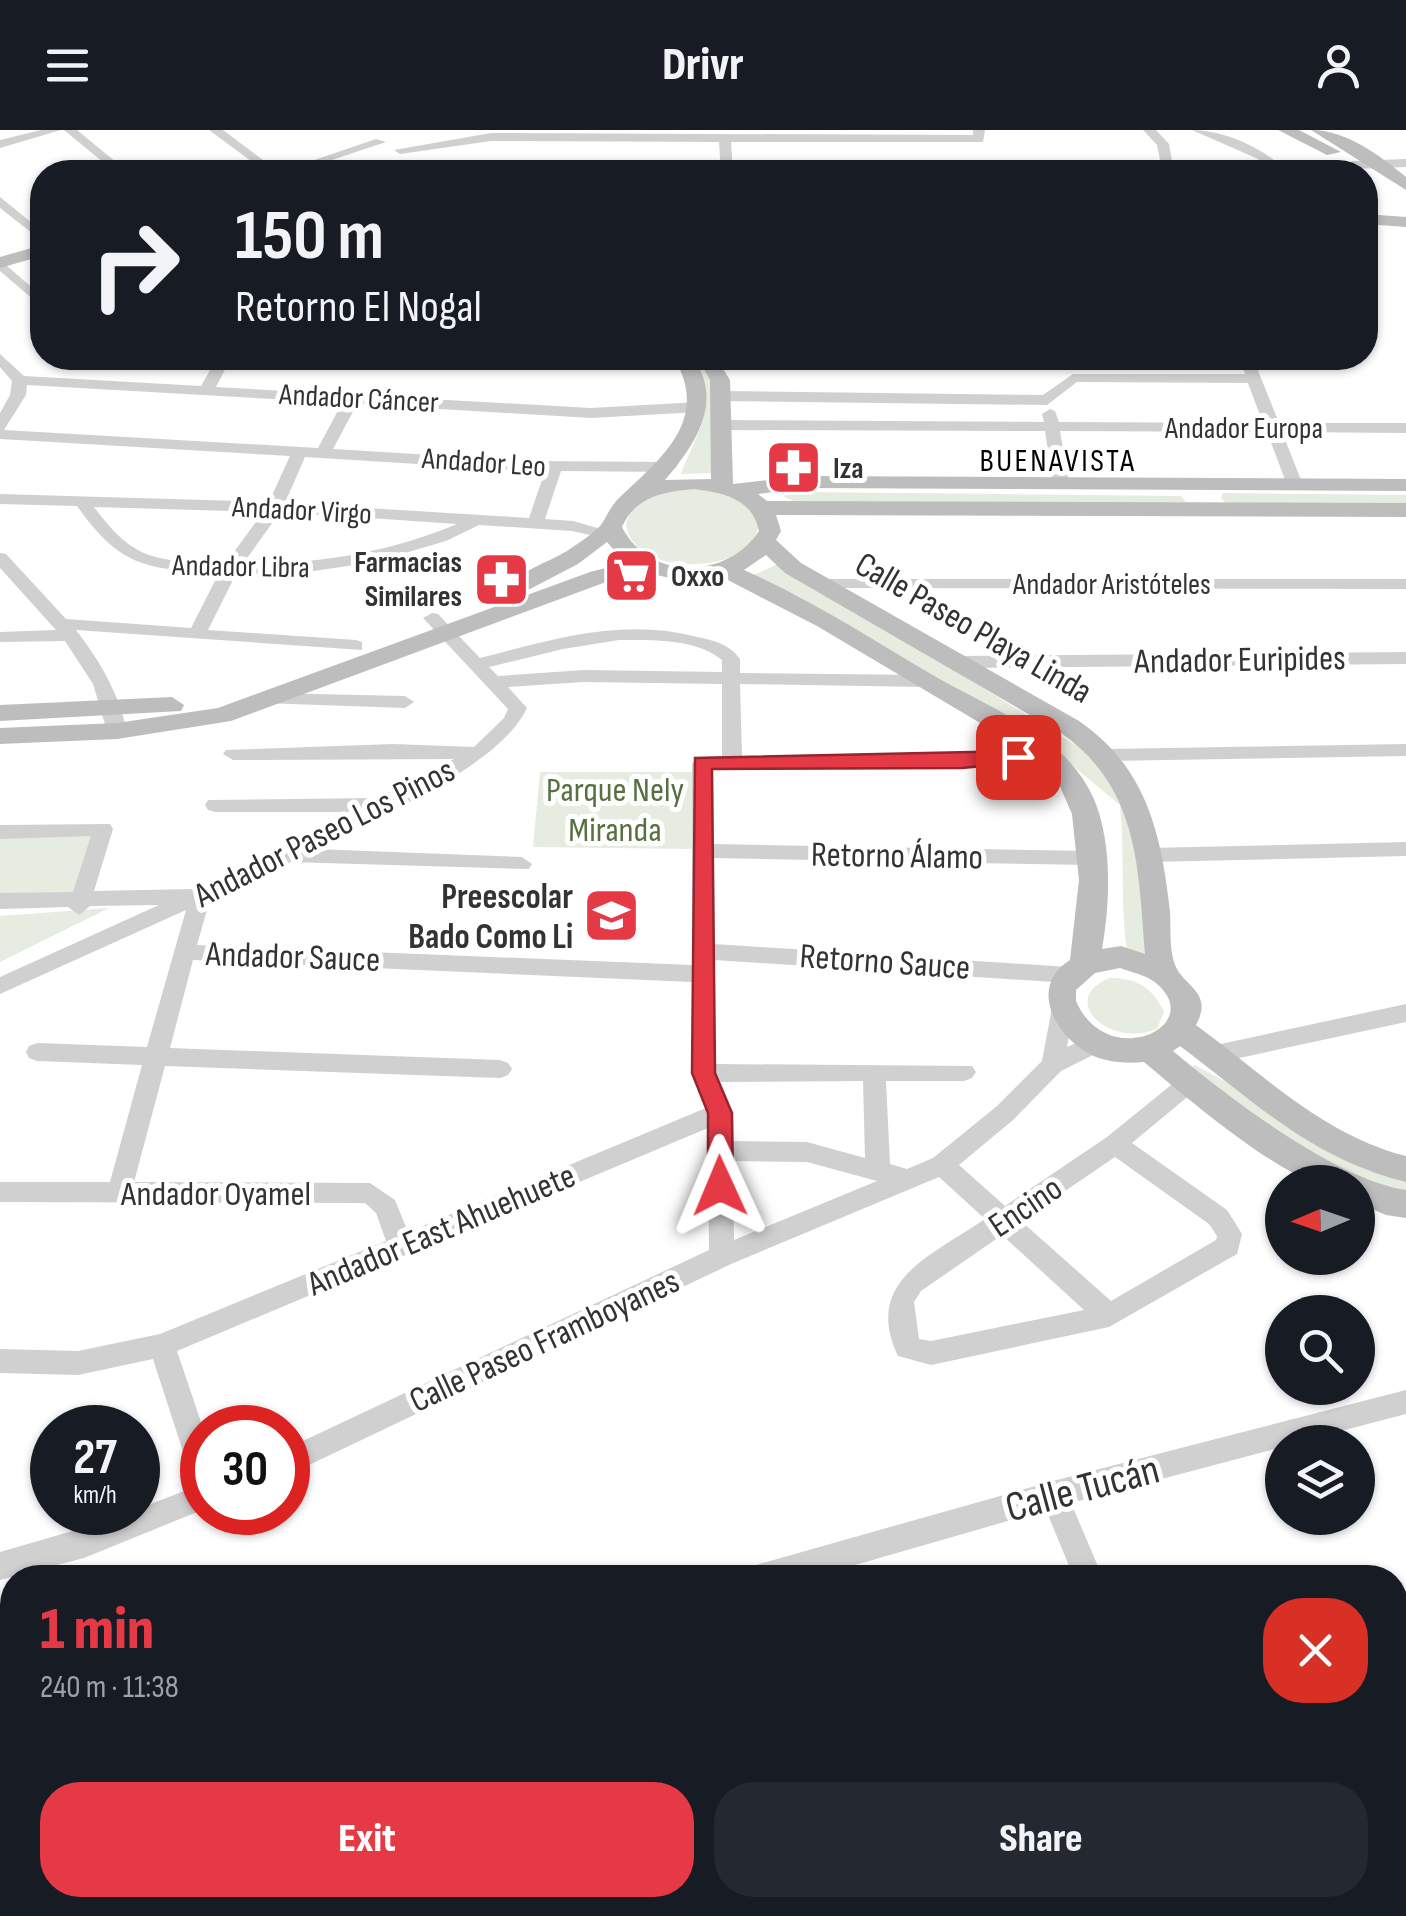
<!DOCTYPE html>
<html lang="en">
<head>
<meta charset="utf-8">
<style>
	body { margin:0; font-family:"Sofia Sans Condensed",sans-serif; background:#242831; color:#f1f3f6; height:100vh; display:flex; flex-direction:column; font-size:38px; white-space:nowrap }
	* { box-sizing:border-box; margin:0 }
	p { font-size:32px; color:#9ea1a6 }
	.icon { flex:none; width:55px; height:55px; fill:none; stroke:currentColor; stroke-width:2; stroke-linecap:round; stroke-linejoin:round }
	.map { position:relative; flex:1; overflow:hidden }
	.details { position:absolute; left:0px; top:1435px; width:1408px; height:352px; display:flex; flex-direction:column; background:#171b24; border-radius:40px 40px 0 0; box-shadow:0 2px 8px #0004 }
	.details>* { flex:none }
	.banner { position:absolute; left:30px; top:30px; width:1348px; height:210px; border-radius:40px; box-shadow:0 2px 8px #0004; background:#171b24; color:#f1f3f6; overflow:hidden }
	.needle { width:65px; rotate:268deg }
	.fabs { position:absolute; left:1265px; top:1035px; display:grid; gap:20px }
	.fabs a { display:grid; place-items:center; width:110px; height:110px; border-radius:50%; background:#171b24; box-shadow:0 2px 8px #0004; font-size:50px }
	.speed { position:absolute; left:30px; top:1275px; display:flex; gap:20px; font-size:50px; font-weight:700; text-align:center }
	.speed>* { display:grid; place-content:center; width:130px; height:130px; border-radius:50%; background:#171b24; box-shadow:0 2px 8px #0004; line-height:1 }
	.speed small { font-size:25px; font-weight:400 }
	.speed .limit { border:15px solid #d22; background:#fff; color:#111 }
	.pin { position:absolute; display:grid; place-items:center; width:85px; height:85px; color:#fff; margin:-42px; border-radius:20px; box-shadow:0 5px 15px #0006 }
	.me { position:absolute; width:110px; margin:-55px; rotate:359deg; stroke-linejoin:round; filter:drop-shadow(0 0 8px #0008) }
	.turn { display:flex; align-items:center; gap:35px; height:210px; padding:0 40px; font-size:45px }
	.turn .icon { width:130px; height:130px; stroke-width:2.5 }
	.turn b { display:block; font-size:70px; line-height:85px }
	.round { display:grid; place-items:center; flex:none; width:105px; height:105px; border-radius:40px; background:#242831 }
	.head { display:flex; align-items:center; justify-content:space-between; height:170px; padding:0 40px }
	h1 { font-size:60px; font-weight:800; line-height:75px; color:#e63946 }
	.action { display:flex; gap:20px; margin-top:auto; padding:20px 40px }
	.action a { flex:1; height:115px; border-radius:40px; background:#e63946; color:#fff; font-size:40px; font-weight:800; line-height:115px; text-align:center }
	.action a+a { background:#242831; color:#f1f3f6 }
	header { display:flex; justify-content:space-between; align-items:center; height:130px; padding:0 40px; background:#171b24; font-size:45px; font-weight:800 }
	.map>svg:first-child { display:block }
	.green { fill:#e6ecdf }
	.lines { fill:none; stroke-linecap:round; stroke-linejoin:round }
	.street { fill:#d0d0d0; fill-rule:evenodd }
	.secondary { fill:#bdbdbd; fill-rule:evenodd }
	.route { fill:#e63946; stroke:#96252e; stroke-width:2.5 }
	.labels { text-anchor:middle; stroke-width:10; stroke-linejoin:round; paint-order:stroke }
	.far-street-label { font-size:30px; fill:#333; stroke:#fff }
	.far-poi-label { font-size:30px; font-weight:bold; fill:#333; stroke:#fff; text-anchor:start }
	.far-neighbourhood-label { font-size:32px; letter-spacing:2.5px; fill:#000; stroke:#fff }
	.street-label { font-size:35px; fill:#333; stroke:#fff }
	.park-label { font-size:35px; fill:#56703f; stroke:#fff }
	.poi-label { font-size:35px; font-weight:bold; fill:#333; stroke:#fff; text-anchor:end }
	.near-street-label { font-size:42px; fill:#333; stroke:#fff }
</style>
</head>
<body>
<header><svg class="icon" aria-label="menu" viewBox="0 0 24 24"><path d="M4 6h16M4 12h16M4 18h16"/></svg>Drivr<svg class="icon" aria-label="person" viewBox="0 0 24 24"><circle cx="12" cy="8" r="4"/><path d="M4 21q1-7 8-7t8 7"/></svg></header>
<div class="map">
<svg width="1406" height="1786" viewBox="0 0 1406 1786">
	<rect width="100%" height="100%" fill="#fff"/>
	<!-- green -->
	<g class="green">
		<path d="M689 228H703L718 253 716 343 681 344C700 295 720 277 689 228Z"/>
		<path d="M701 358 741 370 759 393C755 447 630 449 626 393 637 362 673 360 701 358Z"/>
		<polygon points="804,362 1181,366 1186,372 797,373 783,366"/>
		<polygon points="1223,363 1406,365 1406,375 1228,375 1221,368"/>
		<path d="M780 433 1097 628 1123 661 1144 734 1152 830 1127 822C1120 774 1125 725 1120 675L1039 608 796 465 749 447Z"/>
		<polygon points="540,642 694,642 695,719 533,717"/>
		<polygon points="103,699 82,768 0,771 0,702"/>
		<polygon points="109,778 0,832 0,786"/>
		<path d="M1110 848C1137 848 1153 858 1164 882L1157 899C1106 919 1058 867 1110 848Z"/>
		<polygon points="1195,935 1254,967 1301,1006 1406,1049 1406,1069 1392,1069 1297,1022 1182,941"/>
	</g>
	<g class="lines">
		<!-- street -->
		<g class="street">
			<polygon points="41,0 61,0 0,18 0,10"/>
			<polygon points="64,0 77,0 128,42 115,42"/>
			<polygon points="209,0 223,0 279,42 376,9 386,12 296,42 266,42"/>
			<polygon points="973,0 985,0 983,12 731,12 733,42 721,42 719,12 491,11 400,24 394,20 491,3 973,5"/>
			<polygon points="1143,0 1156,0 1169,14 1174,42 754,41 760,37 1161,35 1157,15"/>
			<path d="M1192 0C1225 0 1265 19 1288 42H1275L1258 29Z"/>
			<polygon points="1406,29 1406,37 1352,39 1346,35 1352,31"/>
			<polygon points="708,32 712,33 712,39 431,42 437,38"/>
			<polygon points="0,67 42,101 42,111 0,78"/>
			<polygon points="0,130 42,166 42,177 0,141"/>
			<path d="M0 224 24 246 201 256 217 228H231L216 257 591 278 699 272 707 277 699 282 591 288 357 274 333 319 531 331 669 332 677 337 669 342 561 341 545 389 573 391 608 401V409L572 401 479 395 446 411 374 432 307 442 236 444 208 500 356 510 362 512V520L76 500C100 531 118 562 127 601L117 607 107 601 93 554 65 511 0 512V502L56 500 0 438V423L6 424 66 489 191 498 219 443C147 439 121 438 77 376L0 374V364L269 372 290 326 0 309V283L10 265 12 251 0 237ZM27 255 342 273 318 318 4 300 26 265ZM305 327 531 341H545L529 388 285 373ZM94 377 263 382 226 433C159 430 137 435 94 377ZM280 382 457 394C388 423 317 434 243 434Z"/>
			<polygon points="234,228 349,232 388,228 349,240 241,232"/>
			<polygon points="1239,228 1253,228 1279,293 1406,293 1406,303 1282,302 1303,355 1295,360 1287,355 1267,302 1060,301 1069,354 1061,359 1053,354 1045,301 722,300 714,295 722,290 1044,292 1042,284 1050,279 1055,281 1059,292 1263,293 1248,253 1077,252 1047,275 721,271 713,266 721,261 1043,265 1073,244 1245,244"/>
			<polygon points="819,449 1406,449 1406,459 813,458 810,454"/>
			<path d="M432 483 438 484 480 528C550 510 621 488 693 506 711 510 729 513 740 529V543L925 545 934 551 925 557 740 554 742 626 1054 620 1057 625 1047 631 962 637 712 639 713 714 1090 721 1100 728 1090 735 713 728 714 814 1069 837 1080 845 1069 853 714 830 715 934 972 936 976 942 972 948 964 951H886L890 1034 907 1039 933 1028 997 976 1042 931 1052 878 1055 872H1071L1074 878 1067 917 1097 904 1105 907 1108 913 1105 919 1061 941 1013 990 959 1035 1005 1076 1107 1007 1181 947H1197L1201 953 1197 959 1132 1013 1227 1080 1242 1104 1237 1124 1109 1197 931 1235 898 1226C862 1150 933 1125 985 1089L939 1047 731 1134 288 1345V1318L709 1120 708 998 177 1221 203 1298 202 1350 192 1346 188 1337 153 1229 78 1245 0 1243V1219L78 1221 160 1204 386 1111 376 1083 365 1073 0 1072V1052H110L142 935 37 931 29 928 26 922 29 916 37 913 147 917 186 780 0 864V847L159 775 90 776 79 785 68 777 0 779V763L73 762 91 706 0 709V695L110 694 113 699 94 761 194 759 353 682H215L208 680 205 675 208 670 378 668 454 629 233 630 223 624 226 620 393 614 474 617 504 588 508 579 423 488ZM619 510C652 510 695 508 722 530V542L584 540 498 546 489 537 563 519ZM584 552 722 554V626L702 627 692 633V835L197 815 210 769 290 732 529 739 532 734 522 727 315 719C374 688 500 637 527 578L508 557ZM193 830 692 852V943L706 978 408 1102 395 1070 370 1053 134 1052 165 936 500 948 508 945 512 939 508 933 500 930 170 918ZM863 951 865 1028 807 1012 732 1011V983L719 952ZM1115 1027 1209 1094 1217 1106 1216 1110 1111 1171 1021 1091ZM733 1031 807 1032 877 1051 734 1110ZM1002 1105 1084 1180 931 1211 919 1209 914 1172 921 1161Z"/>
			<polygon points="1406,522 1406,534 954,538 945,532 954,526"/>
			<polygon points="269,563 405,566 414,572 405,578 262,573 262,565"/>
			<polygon points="1406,614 1406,626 1106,631 1096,625 1106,619"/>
			<polygon points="1406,712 1406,726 1149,732 1139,725 1149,718"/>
			<polygon points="1406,874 1406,892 1216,933 1208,930 1205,924 1208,918 1216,915"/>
			<polygon points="1406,1260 1406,1284 1299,1312 1282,1312 1282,1317 1071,1373 1103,1448 1074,1448 1046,1380 810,1448 745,1448 749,1438 759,1434 1053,1351"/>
			<polygon points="202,1354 202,1380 84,1428 0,1450 0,1422 138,1382 138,1379"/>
			<polygon points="1406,1461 1406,1491 1395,1494 1395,1464"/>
			<polygon points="123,1775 155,1775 156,1786 122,1786"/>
			<polygon points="352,1775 417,1775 413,1786 347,1786"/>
			<polygon points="1214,1775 1246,1775 1251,1786 1217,1786"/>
		</g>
		<!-- secondary -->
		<g class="secondary">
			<polygon points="1278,0 1299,0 1341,22 1327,25"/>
			<path d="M1311 0C1346 0 1379 25 1406 47V60Z"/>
			<polygon points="1365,84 1406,87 1406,97 1365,94"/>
			<polygon points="42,115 42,126 0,138 0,127"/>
			<path d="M674 228H693C724 271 696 314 665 350L711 349 710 250 698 228H716L730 250 733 354 804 346 1406 349V361L804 358 758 364 767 371 1406 373V387L776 385 781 401 776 410 801 433 1079 591C1147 638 1161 703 1170 781 1171 797 1169 820 1175 835 1184 857 1214 862 1196 895 1263 944 1323 1005 1406 1026V1052C1311 1028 1256 973 1180 916L1173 921C1228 967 1336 1050 1406 1060V1088L1386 1085 1358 1073V1052C1345 1052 1331 1054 1318 1052 1278 1046 1177 960 1144 932 1124 934 1100 932 1083 920 1051 899 1031 854 1070 830L1079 750 1072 684 1058 652 1024 619 817 496 722 447 688 452 643 442 606 452 231 591 117 609 0 614V598L117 593 218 578 590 442 625 433 607 412 578 434 530 459 522 461 510 454C524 439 552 431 570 419 580 412 593 404 601 395 607 386 610 377 618 369 661 328 711 290 674 228ZM694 359C723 363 752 368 759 401 727 450 649 451 622 397 636 366 663 362 694 359ZM766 425 785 443 1061 603C1139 658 1138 737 1145 824L1121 816 1102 819C1110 773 1113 712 1093 667 1064 603 988 578 931 544 870 508 810 469 744 440ZM1120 838C1131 842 1146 845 1156 853 1208 896 1107 943 1076 871V860L1095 843Z"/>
			<polygon points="172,567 184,575 181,581 0,591 0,575"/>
			<polygon points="1406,1735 1406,1779 1395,1782 1380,1775 1395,1775 1395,1738"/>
			<polygon points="1288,1775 1365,1775 1360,1786 1283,1786"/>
		</g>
	</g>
	<!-- route -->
	<polygon class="route" points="1018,621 1028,627 1025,632 962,638 712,639 715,943 732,983 733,1056 729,1063 720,1066 712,1063 708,1056 708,983 692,943 695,628"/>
	<!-- icons -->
	<defs>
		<symbol id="pharmacy-square" viewBox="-11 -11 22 22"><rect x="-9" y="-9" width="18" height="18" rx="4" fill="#e63946" stroke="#fff"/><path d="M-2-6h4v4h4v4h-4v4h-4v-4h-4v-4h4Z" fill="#fff"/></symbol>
		<symbol id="supermarket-square" viewBox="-11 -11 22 22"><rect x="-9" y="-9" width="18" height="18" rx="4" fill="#e63946" stroke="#fff"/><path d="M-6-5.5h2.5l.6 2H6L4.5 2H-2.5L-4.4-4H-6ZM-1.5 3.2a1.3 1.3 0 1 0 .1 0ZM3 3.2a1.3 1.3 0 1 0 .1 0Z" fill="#fff"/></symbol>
		<symbol id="school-square" viewBox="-11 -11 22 22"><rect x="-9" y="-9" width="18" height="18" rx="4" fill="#e63946" stroke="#fff"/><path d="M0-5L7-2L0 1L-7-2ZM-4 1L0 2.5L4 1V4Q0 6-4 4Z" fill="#fff"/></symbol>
	</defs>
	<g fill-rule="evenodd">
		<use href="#pharmacy-square" x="762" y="306" width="63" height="63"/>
		<use href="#supermarket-square" x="600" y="414" width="63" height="63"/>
		<use href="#pharmacy-square" x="470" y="418" width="63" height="63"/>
		<use href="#school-square" x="580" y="754" width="63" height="63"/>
	</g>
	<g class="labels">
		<!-- far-street labels -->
		<g class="far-street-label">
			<text transform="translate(359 268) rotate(3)" y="10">Andador Cáncer</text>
			<text x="1244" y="308">Andador Europa</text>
			<text transform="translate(484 332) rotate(4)" y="10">Andador Leo</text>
			<text transform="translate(302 380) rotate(3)" y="10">Andador Virgo</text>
			<text transform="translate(241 436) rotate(1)" y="10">Andador Libra</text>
			<text x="1112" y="464">Andador Aristóteles</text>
		</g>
		<!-- far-poi labels -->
		<g class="far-poi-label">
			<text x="833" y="348">Iza</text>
			<text x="462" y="442" text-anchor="end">Farmacias<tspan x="462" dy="34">Similares</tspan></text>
			<text x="671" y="456">Oxxo</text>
		</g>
		<!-- far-neighbourhood labels -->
		<g class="far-neighbourhood-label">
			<text x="1058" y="341">BUENAVISTA</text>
		</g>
		<!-- street labels -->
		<g class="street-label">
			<text transform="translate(974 497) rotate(30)" y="12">Calle Paseo Playa Linda</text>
			<text transform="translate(1240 529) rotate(-1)" y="12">Andador Euripides</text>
			<text transform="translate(324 702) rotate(-27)" y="12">Andador Paseo Los Pinos</text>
			<text transform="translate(897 725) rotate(1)" y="12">Retorno Álamo</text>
			<text transform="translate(293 826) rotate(2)" y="12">Andador Sauce</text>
			<text transform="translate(885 831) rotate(4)" y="12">Retorno Sauce</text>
			<text x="216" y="1075">Andador Oyamel</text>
			<text transform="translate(1025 1076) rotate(-34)" y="12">Encino</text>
			<text transform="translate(441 1099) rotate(-23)" y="12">Andador East Ahuehuete</text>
			<text transform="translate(544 1210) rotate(-25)" y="12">Calle Paseo Framboyanes</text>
		</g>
		<!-- park labels -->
		<g class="park-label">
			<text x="615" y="671">Parque Nely<tspan x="615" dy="40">Miranda</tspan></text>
		</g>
		<!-- poi labels -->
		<g class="poi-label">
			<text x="573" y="778">Preescolar<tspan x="573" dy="40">Bado Como Li</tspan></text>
		</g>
		<!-- near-street labels -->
		<g class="near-street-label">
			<text transform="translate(1082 1357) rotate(-15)" y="15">Calle Tucán</text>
		</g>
	</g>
</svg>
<div class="fabs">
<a><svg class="needle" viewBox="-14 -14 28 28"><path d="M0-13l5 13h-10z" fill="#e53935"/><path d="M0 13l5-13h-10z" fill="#9ea1a6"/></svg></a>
<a><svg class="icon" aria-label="search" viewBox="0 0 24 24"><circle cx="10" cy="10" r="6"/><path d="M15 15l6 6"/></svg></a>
<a><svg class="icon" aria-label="layers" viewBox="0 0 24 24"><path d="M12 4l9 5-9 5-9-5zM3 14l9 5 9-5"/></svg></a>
</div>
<div class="speed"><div>27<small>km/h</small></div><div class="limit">30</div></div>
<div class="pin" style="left:1018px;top:627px;background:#d93025"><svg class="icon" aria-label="arrive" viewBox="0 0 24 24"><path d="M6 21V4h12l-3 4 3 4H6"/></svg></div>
<svg class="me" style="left:720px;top:1056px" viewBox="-20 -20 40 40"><path d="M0-17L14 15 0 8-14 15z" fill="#e63946" stroke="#fff" stroke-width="4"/></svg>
<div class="banner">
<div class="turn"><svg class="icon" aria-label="right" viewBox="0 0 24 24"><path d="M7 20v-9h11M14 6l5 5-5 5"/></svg><div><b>150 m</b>Retorno El Nogal</div></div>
</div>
<section class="details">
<div class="head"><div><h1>1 min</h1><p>240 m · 11:38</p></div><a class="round" style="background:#d93025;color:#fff"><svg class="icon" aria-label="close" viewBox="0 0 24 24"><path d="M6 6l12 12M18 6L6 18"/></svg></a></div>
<div class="action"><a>Exit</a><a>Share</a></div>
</section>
</div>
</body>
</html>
